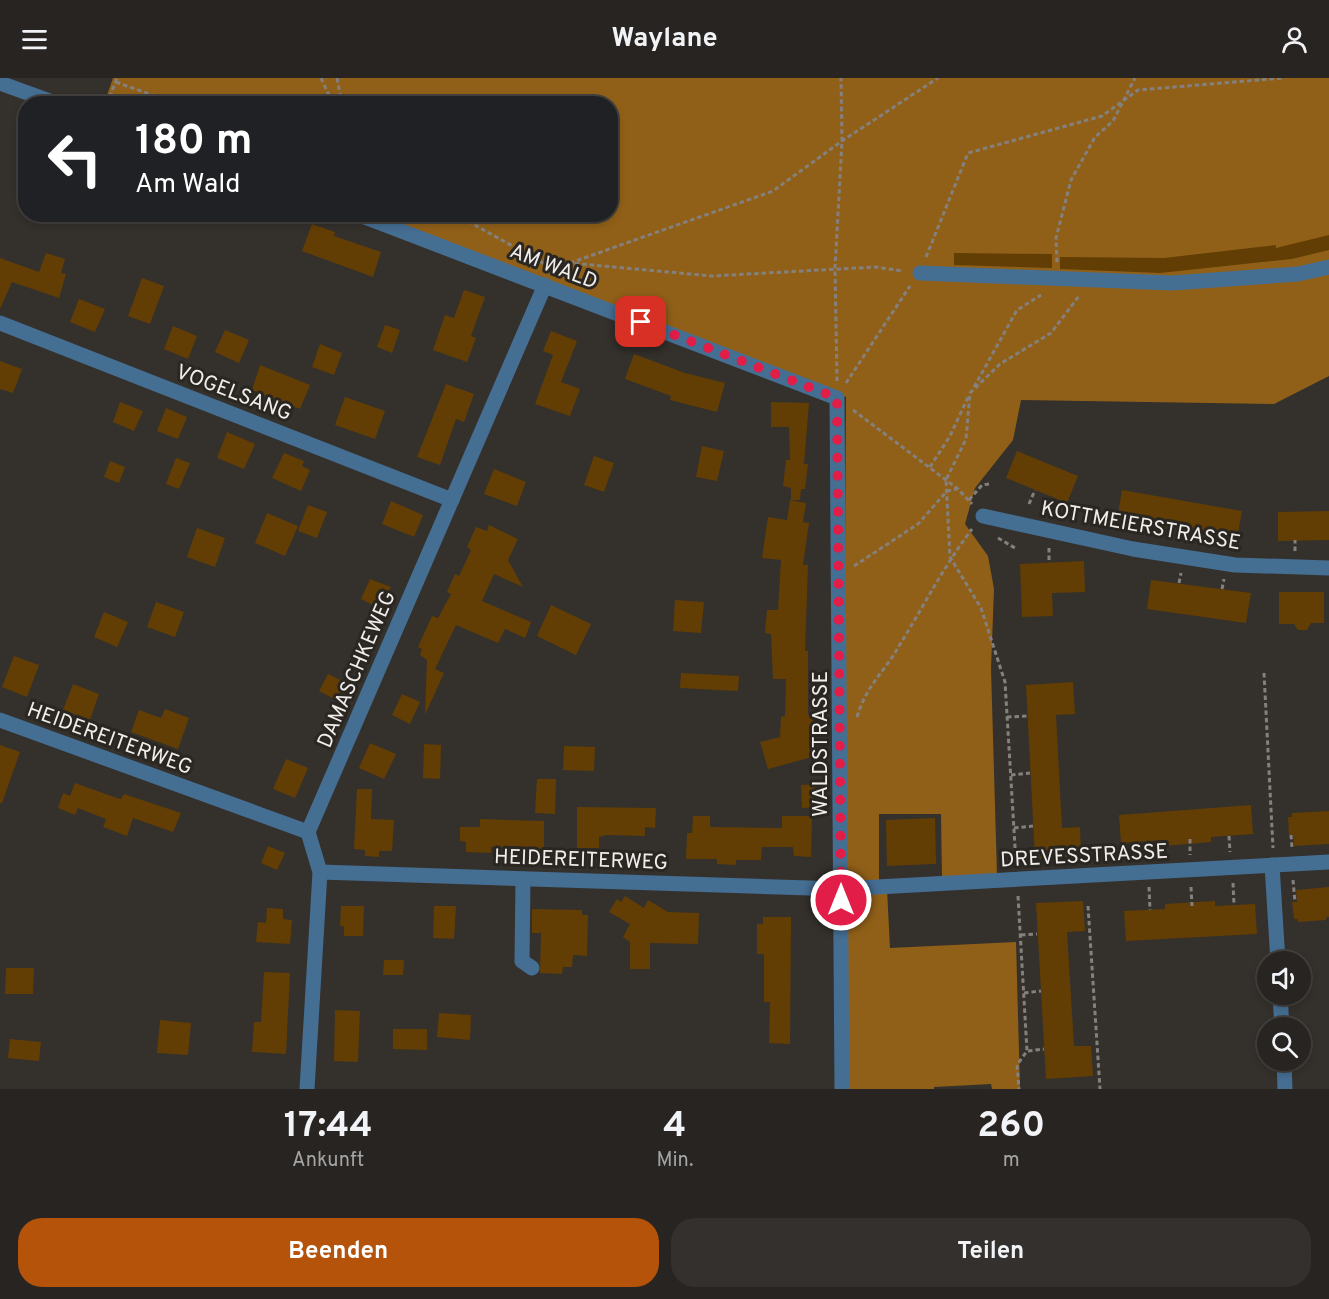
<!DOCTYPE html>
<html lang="de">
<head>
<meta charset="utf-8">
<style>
	body { margin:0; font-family:Overpass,sans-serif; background:#33302e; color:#f1f3f6; height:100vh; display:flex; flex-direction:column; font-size:22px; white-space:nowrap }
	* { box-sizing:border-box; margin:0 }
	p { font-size:20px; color:#a4a4a5 }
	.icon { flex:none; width:33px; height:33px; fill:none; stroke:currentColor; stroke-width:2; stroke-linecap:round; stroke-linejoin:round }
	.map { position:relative; height:1011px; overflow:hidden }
	.sheet { display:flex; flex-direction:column; background:#272421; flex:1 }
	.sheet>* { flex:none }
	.guide { position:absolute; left:18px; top:18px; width:600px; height:126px; border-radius:24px; box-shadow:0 3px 9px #0003,0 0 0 2px #43413f; background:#202124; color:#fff; overflow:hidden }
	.fabs { position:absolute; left:1257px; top:873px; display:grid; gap:12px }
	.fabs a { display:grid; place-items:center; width:54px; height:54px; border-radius:50%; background:#272421; box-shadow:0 3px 9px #0003,0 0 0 2px #43413f; font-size:30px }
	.pin { position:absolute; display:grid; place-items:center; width:51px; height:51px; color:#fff; margin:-26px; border-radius:12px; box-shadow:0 3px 9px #0006 }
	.me { position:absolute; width:66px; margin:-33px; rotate:0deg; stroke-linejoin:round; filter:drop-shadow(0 0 4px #0008) }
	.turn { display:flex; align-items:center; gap:21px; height:126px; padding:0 18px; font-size:27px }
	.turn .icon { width:78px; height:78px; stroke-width:2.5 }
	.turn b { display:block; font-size:42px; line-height:51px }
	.eta { display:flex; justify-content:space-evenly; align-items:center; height:102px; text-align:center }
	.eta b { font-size:36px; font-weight:700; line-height:42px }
	.cta { display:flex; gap:12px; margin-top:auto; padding:12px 18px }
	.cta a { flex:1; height:69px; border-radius:24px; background:#b45309; color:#fff; font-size:24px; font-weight:700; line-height:69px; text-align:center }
	.cta a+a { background:#33302e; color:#f1f3f6 }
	header { display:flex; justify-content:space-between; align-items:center; height:78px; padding:0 18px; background:#272421; font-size:27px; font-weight:700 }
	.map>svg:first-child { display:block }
	.forest { fill:#916018 }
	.building { fill:#623e04 }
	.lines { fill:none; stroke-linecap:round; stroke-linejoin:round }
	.path { stroke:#84807d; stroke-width:3; stroke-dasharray:4.5 3; stroke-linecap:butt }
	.minor { stroke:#456e93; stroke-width:15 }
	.route { stroke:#e11d48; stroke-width:10; stroke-dasharray:0 18 }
	.labels { text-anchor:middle; stroke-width:6; stroke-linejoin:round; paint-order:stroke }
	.street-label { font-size:21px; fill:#f0edeb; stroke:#2a2622 }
</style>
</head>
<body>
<header><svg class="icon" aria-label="menu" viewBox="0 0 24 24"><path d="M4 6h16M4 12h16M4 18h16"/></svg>Waylane<svg class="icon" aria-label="person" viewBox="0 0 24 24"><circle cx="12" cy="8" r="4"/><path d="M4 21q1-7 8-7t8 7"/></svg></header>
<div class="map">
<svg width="1329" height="1011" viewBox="0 0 1329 1011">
	<rect width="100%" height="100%" fill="#34302c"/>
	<!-- forest -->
	<g class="forest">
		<polygon points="113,0 1329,0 1329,298 1274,326 1021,322 1013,362 975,410 965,446 988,478 994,511 991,591 997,797 942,801 941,736 879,736 879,804 843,807 846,319 367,137 610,136 610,26 104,26"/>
		<polygon points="887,811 890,870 1016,864 1020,1011 992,1011 991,1006 934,1009 934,1011 846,1011 842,814"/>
	</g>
	<!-- building -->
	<g class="building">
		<polygon points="312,146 335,154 334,158 381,174 373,199 302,173"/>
		<polygon points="1329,157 1329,172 1292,181 1160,195 1060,191 1060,179 1164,180 1276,167 1276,170"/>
		<polygon points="46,175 65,181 61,195 66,196 59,220 12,204 0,231 0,180 39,194"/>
		<polygon points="954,175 1052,176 1052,190 954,187"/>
		<polygon points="142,200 164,208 150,246 128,238"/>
		<polygon points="464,212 485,219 471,258 476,260 467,284 433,272 445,237 454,240"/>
		<polygon points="79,221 105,231 95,254 70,244"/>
		<polygon points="385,247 400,252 392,275 377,269"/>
		<polygon points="173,248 197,258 188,281 164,271"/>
		<polygon points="225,252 249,262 239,285 215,274"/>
		<polygon points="551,253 577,263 561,304 580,311 570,338 535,326 553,277 543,273"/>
		<polygon points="320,266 342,275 334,297 312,289"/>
		<polygon points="634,276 685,295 725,305 717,334 670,322 671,318 625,301"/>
		<polygon points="0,283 22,291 13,315 0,311"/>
		<polygon points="260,287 310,307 300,331 252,312"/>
		<polygon points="446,306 474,316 464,344 456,341 440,387 417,379"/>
		<polygon points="345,319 385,333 375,361 335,347"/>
		<polygon points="120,324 143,333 134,353 113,344"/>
		<polygon points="771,324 809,325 804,386 808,386 805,411 801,411 800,422 791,422 791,410 783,408 786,382 790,382 789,349 771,349"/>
		<polygon points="166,330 187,339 178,361 157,353"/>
		<polygon points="227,354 255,366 244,391 217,380"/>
		<polygon points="702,368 724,373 717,403 696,399"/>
		<polygon points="1017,373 1078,398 1067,425 1006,400"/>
		<polygon points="284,375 304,383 302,388 310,392 301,413 272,400"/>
		<polygon points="594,378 614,385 604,414 584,407"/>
		<polygon points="176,380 190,385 179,411 166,406"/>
		<polygon points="110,383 125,389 119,405 104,399"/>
		<polygon points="494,391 526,404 517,428 484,416"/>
		<polygon points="1122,412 1242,433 1237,461 1117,441"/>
		<polygon points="790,422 806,425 803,444 809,445 803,487 808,487 805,573 808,573 808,637 813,637 812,679 768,691 760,664 780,659 781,639 785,638 786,601 773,601 771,556 765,555 767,532 778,532 781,482 762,480 768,439 787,442"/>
		<polygon points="391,423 423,437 414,459 382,446"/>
		<polygon points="308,427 327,434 317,460 298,453"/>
		<polygon points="1329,433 1329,462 1278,463 1278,434"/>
		<polygon points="267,435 298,448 285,478 255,465"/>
		<polygon points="489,447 518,461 508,482 523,509 494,496 482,523 531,544 525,560 505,551 498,565 456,547 435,591 444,595 425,637 427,582 420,577 422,571 418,569 432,538 438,540 451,516 447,514 455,496 459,498 471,472 467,469 476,449 487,453"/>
		<polygon points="197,450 225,460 215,489 187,479"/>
		<polygon points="1084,483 1085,514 1052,515 1053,538 1022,539 1020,486"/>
		<polygon points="370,501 391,509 381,531 361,521"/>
		<polygon points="1151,502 1251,515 1246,545 1147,531"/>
		<polygon points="1279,514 1324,514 1324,545 1311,545 1307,552 1298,552 1294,546 1279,546"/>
		<polygon points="675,522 704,524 701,555 673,553"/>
		<polygon points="156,524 184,534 175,559 147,549"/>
		<polygon points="551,527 591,546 576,577 537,558"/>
		<polygon points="104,534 128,544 117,569 94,559"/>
		<polygon points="14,578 39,587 27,619 2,609"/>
		<polygon points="681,595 739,598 738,613 680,610"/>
		<polygon points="328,596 349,606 340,624 319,613"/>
		<polygon points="1073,604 1075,636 1056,637 1062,750 1080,749 1081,778 1035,780 1026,607"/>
		<polygon points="73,606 99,616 90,642 63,632"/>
		<polygon points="402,616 420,624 410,646 392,637"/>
		<polygon points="165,631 189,640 178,671 131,654 139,632 161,640"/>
		<polygon points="370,665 396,676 384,701 359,690"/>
		<polygon points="424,666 441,667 440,701 423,700"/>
		<polygon points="0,667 20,674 2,725 0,725"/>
		<polygon points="564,668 595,669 594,693 563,692"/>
		<polygon points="286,681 308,690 295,720 273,711"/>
		<polygon points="537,701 556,701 555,736 535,735"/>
		<polygon points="75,705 114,719 121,721 124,716 181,735 173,754 133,740 127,758 103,749 106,741 78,730 75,737 58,730 63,715 70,718"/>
		<polygon points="819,706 820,729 802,730 801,707"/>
		<polygon points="357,711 372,711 371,741 394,742 392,773 379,773 379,779 365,778 365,772 354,771"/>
		<polygon points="1251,727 1253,756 1211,759 1211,764 1163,768 1163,762 1121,765 1119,737"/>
		<polygon points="577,729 656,730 655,750 645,749 645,758 606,757 599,759 599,770 577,770"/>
		<polygon points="1329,733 1329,766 1294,768 1293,757 1289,757 1288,739 1292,739 1292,735"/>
		<polygon points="693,738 710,738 710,749 782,750 782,738 812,738 811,779 794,778 793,769 762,769 761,782 736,782 736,787 717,786 717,781 686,781 687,755 692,755"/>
		<polygon points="935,740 936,786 887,788 886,742"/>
		<polygon points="480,741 544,743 544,771 491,769 491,775 466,774 466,764 460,763 460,749 480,749"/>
		<polygon points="268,768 285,775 277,792 261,785"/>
		<polygon points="1329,809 1329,839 1326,839 1326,842 1298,844 1298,841 1294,841 1292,824 1297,824 1296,812"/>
		<polygon points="625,818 644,830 648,822 668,834 699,835 698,866 650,865 650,891 630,891 630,864 623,859 630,846 609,834 617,821 621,824"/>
		<polygon points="1083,823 1085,853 1067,854 1074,968 1091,968 1093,998 1046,1001 1036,825"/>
		<polygon points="1215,823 1215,828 1255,826 1257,856 1126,863 1124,833 1165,831 1165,826"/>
		<polygon points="341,828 364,828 363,858 344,858 344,848 340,848"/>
		<polygon points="434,828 456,828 454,861 433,860"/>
		<polygon points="267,830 283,831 283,841 292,842 290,866 256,864 258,844 266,845"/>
		<polygon points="532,831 582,832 582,837 588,837 587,878 573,877 572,889 563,889 562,896 540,895 541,855 532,855"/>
		<polygon points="763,839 791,839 790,966 769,965 770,924 764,924 764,876 757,876 757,846 763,846"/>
		<polygon points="384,882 404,882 403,897 383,897"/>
		<polygon points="6,890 34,890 33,916 5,916"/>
		<polygon points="264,894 290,895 286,976 252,974 254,944 261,944"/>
		<polygon points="335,932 360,933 358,984 334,983"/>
		<polygon points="439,935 471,937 470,962 437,959"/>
		<polygon points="160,942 191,945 188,977 157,975"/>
		<polygon points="393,951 427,951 427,972 393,971"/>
		<polygon points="10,961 41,964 39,983 8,980"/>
	</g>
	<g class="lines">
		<!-- path -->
		<g class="path">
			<polyline points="321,0 333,26"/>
			<polyline points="337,0 342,26"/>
			<polyline points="116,4 177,26"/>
			<polyline points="107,26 117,0"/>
			<polyline points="455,136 552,190"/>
			<polyline points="926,179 968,75 1102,38 1138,12 1283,0"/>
			<polyline points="1057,184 1056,160 1071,102 1095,59 1113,43 1135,0"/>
			<polyline points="570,185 773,113 842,63 938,0"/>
			<polyline points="553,190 570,185 712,198 875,189 903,193"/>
			<polyline points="837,303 835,190 842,63 841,0"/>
			<polyline points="846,305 910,208"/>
			<polyline points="974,309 1017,232 1041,217"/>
			<polyline points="853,332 958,411 972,426"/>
			<polyline points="930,389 950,358 969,317"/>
			<polyline points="969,422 982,407 989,406"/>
			<polyline points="1029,426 1035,412"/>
			<polyline points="1153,457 1155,447"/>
			<polyline points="998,460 1015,470"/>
			<polyline points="1201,466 1203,456"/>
			<polyline points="1049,470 1049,485"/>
			<polyline points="1295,473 1295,462"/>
			<polyline points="854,488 918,446 947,413 957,411"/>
			<polyline points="1179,505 1181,495"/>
			<polyline points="1222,511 1224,501"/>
			<polyline points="1264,595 1273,770"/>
			<path d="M857 639C867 606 883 596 899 568 923 529 944 488 972 451"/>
			<polyline points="1007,639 1028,638"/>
			<polyline points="1011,697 1030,695"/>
			<polyline points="1014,750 1033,748"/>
			<polyline points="1291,757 1292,770"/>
			<polyline points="1229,758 1230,774"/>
			<polyline points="1190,761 1190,777"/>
			<polyline points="1147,763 1148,779"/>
			<polyline points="1016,785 1005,604 981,530 950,479 946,402 966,361 970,315 1000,286 1051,255 1079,218"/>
			<polyline points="1293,802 1295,824"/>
			<polyline points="1233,805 1234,827"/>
			<polyline points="1149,809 1150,832"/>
			<polyline points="1191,809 1192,828"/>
			<polyline points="1018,818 1027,973 1017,987 1019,1011"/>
			<polyline points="1088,828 1100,1011"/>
			<polyline points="1021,857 1037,856"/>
			<polyline points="1024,915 1041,913"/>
			<polyline points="1028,973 1044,971"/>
		</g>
		<!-- minor -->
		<g class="minor">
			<polyline points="0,5 58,26"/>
			<polyline points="357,136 837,320 842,1011"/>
			<polyline points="920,195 1172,205 1298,196 1329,189"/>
			<polyline points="0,245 452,422"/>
			<polyline points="983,438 1133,471 1235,487 1329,490"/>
			<polyline points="0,642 308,754"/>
			<polyline points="1272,787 1278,884"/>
			<polyline points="320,794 841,811 1329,784"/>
			<polyline points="523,801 522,883 532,890"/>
			<polyline points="1280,916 1282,950"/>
			<polyline points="1284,982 1285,1011"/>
			<polyline points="307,1011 320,794 308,754 545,207"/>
		</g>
	</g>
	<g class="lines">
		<!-- route -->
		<polyline class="route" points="641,244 837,320 841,822"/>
	</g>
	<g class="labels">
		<!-- street labels -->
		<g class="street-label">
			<text transform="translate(554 188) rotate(21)" y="7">AM WALD</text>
			<text transform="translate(234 314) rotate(21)" y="7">VOGELSANG</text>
			<text transform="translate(1141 447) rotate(10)" y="7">KOTTMEIERSTRASSE</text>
			<text transform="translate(356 591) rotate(-67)" y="7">DAMASCHKEWEG</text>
			<text transform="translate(110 660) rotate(20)" y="7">HEIDEREITERWEG</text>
			<text transform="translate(820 666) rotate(-90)" y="7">WALDSTRASSE</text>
			<text transform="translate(1084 777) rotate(-3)" y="7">DREVESSTRASSE</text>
			<text transform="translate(581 781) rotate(2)" y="7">HEIDEREITERWEG</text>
		</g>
	</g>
</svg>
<div class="fabs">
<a><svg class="icon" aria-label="sound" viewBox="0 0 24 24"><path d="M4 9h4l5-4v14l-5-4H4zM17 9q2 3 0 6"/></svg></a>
<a><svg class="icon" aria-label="search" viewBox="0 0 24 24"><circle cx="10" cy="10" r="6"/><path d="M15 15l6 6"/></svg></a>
</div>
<div class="pin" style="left:641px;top:244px;background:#d93025"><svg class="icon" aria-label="arrive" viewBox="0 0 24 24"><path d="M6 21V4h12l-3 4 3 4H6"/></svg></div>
<svg class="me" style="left:841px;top:822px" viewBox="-20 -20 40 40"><circle r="17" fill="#e11d48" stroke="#fff" stroke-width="3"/><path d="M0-11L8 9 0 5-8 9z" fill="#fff"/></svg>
<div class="guide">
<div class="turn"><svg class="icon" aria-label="left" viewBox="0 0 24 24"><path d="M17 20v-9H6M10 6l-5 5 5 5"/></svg><div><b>180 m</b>Am Wald</div></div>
</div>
</div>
<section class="sheet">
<div class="eta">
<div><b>17:44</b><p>Ankunft</p></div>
<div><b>4</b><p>Min.</p></div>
<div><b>260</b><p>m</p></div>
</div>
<div class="cta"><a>Beenden</a><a>Teilen</a></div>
</section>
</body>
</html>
